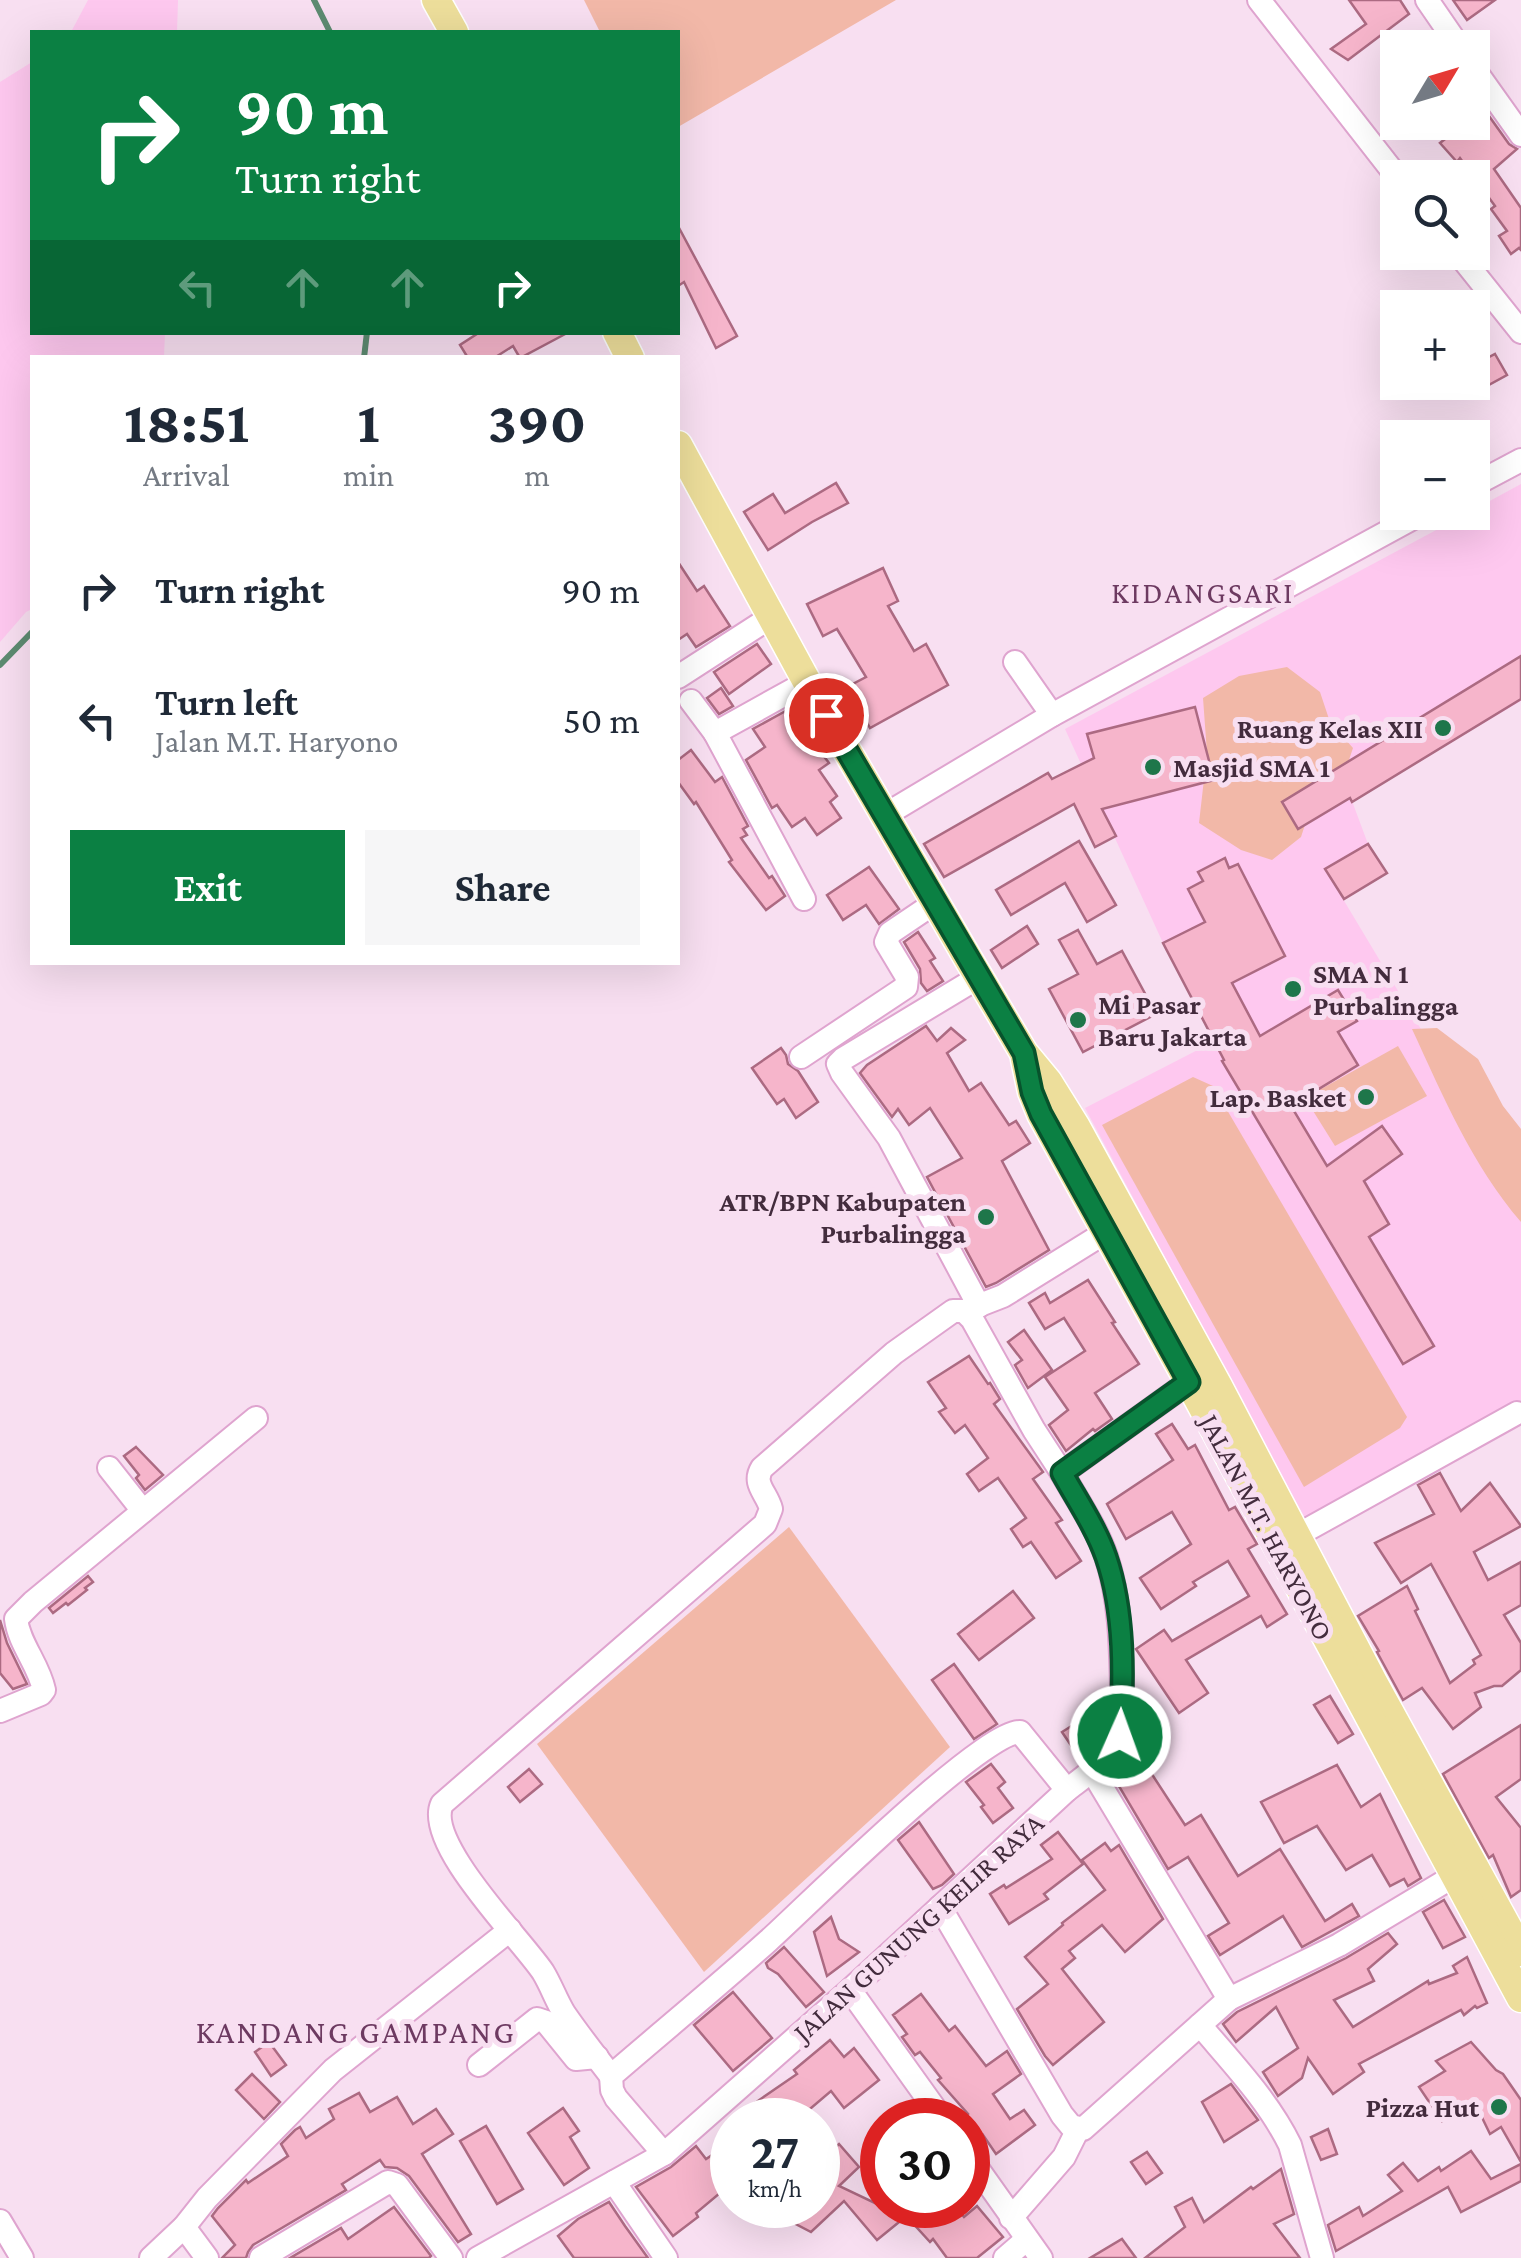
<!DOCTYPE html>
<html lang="en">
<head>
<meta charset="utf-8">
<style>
	body { margin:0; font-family:"Crimson Pro",serif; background:#f6f6f7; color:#1f2937; height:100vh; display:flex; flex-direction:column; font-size:38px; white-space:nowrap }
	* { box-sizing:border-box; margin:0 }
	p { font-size:32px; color:#747a83 }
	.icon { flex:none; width:55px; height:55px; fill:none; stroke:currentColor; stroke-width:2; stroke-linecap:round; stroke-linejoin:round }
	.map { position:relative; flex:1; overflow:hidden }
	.drawer { position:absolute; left:30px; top:355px; width:650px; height:610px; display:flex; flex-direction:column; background:#fff; border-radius:0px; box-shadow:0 10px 40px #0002 }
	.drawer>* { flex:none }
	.hud { position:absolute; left:30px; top:30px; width:650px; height:305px; border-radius:0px; box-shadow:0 10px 40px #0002; background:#0b8043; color:#fff; overflow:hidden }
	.needle { width:65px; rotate:52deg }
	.controls { position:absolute; left:1380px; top:30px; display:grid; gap:20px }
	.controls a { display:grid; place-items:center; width:110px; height:110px; border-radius:0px; background:#fff; box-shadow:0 10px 40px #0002; font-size:50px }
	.speed { position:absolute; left:710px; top:2098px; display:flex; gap:20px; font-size:50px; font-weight:700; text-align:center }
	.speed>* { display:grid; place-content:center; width:130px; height:130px; border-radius:50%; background:#fff; box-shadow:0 10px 40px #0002; line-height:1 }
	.speed small { font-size:25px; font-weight:400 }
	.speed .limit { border:15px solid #d22; background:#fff; color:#111 }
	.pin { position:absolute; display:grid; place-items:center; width:85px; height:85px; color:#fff; margin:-42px; border:5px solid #fff; border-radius:50%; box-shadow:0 2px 10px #0007 }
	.me { position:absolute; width:110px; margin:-55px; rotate:2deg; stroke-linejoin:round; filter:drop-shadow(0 0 8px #0008) }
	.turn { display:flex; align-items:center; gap:35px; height:210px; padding:0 40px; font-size:45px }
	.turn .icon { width:130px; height:130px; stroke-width:2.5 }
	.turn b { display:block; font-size:70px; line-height:85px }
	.lanes { display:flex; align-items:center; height:95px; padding:0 40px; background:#0003; justify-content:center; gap:50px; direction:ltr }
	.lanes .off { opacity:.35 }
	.eta { display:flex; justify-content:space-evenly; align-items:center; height:170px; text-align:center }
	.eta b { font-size:60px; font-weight:700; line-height:70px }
	.primary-button { display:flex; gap:20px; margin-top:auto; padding:20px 40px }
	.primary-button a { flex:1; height:115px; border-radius:0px; background:#0b8043; color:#fff; font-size:40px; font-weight:700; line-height:115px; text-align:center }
	.primary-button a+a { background:#f6f6f7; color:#1f2937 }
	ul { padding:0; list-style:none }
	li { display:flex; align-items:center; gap:30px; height:130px; padding:0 40px }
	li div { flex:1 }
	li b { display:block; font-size:38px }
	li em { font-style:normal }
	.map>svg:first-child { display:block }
	.built { fill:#fec8ef }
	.green { fill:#f2b8a8 }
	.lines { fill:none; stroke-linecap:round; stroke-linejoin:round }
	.stream { stroke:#5d8b71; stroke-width:6 }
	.building { fill:#f6b5cb; stroke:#ac6a82; stroke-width:2.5 }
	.minor-casing { stroke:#dfa4cf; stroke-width:26 }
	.major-casing { stroke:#fff; stroke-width:31 }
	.minor { stroke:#fff; stroke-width:22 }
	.major { stroke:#edde9b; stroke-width:28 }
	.route-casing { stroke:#07532c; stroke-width:25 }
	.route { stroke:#0b8043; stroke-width:18 }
	.poi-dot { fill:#1e764a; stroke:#f8dff1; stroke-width:4 }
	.labels { text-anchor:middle; stroke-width:10; stroke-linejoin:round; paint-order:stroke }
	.poi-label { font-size:28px; font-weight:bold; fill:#432c3d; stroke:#f8dff1; text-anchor:end }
	.street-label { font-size:28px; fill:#432c3d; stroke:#f8dff1 }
	.neighbourhood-label { font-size:30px; letter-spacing:2.5px; fill:#6d3a61; stroke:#f8dff1 }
	.quarter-label { font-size:32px; letter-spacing:2.5px; fill:#6d3a61; stroke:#f8dff1 }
</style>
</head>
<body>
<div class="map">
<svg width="1521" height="2258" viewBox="0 0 1521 2258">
	<rect width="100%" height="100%" fill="#f8dff1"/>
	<!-- built -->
	<g class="built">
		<polygon points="88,0 178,0 177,32 71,32"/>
		<polygon points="32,62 32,332 165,333 164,357 32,358 32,609 26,612 0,642 0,82"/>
		<polygon points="1521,484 1521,701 1352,801 1368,844 1325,869 1521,1196 1521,1400 1308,1524 1085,1108 1215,1041 1163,943 1065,729 1468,513 1472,512 1473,510"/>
	</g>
	<!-- green -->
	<g class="green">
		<polygon points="584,0 896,0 678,127 678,32 600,32"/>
		<polygon points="1287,667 1320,692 1330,722 1353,748 1345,772 1315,794 1301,837 1272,860 1241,850 1199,823 1207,753 1203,698 1239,676"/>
		<path d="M1437 1028 1478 1059 1503 1106 1521 1129V1222C1472 1165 1443 1096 1412 1029Z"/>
		<polygon points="1398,1046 1427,1096 1335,1146 1305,1098"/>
		<polygon points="1193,1077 1213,1086 1407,1417 1400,1428 1304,1487 1102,1125"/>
		<polygon points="789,1527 950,1747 704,1972 537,1744"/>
	</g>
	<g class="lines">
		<!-- stream -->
		<g class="stream">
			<polyline points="314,0 330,32"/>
			<polyline points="364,358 367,332"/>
			<polyline points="0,665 32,632"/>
		</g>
	</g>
	<!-- building -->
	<g class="building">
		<polygon points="1349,0 1400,0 1409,14 1348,60 1331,49 1366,24"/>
		<polygon points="1453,0 1495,0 1467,20"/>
		<polygon points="1484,109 1509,144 1517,149 1494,169 1521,208 1521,250 1519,248 1511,254 1499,236 1507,231 1491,209 1495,206 1460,158 1457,162 1440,143 1467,122 1472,122 1472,118"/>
		<polygon points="678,226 737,336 716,348 684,282 678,286"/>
		<polygon points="480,332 569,332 520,358 513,346 494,358 468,358 460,345"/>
		<polygon points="1495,354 1507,375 1485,387 1474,365"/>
		<polygon points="836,483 848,503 812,522 768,550 744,512 773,494 785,513"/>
		<polygon points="678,562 697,591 704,586 730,626 696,647 687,634 678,640"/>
		<polygon points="883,568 898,601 888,606 914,651 926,644 948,685 870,728 847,687 866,677 837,629 823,636 807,604"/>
		<polygon points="757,644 771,664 729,694 714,672"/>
		<polygon points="1521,656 1521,699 1352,802 1350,798 1298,829 1282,802"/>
		<polygon points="721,688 733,706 719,714 707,698"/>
		<polygon points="1195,707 1214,780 1102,809 1116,836 1095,847 1074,804 944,877 924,844 1048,773 1052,779 1094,758 1087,734"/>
		<polygon points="791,708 812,736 810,738 829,763 819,770 837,796 830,802 841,818 817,835 805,818 792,827 777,805 772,808 746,760 765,747 753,729"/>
		<polygon points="691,750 715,782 722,777 748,826 743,829 747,835 741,838 769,878 772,876 785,896 766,910 729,862 732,860 696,802 694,804 678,782 678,760"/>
		<polygon points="1079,841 1116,905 1087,922 1065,883 1011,915 996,890"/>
		<polygon points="1368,844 1387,873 1344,899 1325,869"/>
		<polygon points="1225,858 1229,868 1238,864 1285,956 1232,983 1260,1036 1338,990 1357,1021 1338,1032 1358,1065 1291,1106 1327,1166 1382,1126 1402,1154 1364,1181 1389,1224 1369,1237 1434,1346 1403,1364 1222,1061 1224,1060 1163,943 1205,922 1188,889 1203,881 1198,872"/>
		<polygon points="869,867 899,909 879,924 866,905 843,920 827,895"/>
		<polygon points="1027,926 1038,944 1002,968 991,950"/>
		<polygon points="1078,930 1097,964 1122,951 1156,1014 1083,1052 1049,989 1078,974 1059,940"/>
		<polygon points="918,932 935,958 930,961 943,981 927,991 921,983 920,969 904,942"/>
		<polygon points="926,1026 937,1041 951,1028 965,1040 947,1053 969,1091 981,1083 1009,1125 1016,1121 1030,1143 1002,1161 1049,1250 996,1283 986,1287 927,1177 962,1158 930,1108 909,1125 898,1109 892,1117 860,1073 867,1065"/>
		<polygon points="781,1048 786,1055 788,1064 798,1071 818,1102 796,1118 784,1099 777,1104 752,1068"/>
		<polygon points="1088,1280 1115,1322 1112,1323 1139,1364 1095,1393 1112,1419 1095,1431 1093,1429 1066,1451 1049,1425 1068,1410 1045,1377 1085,1351 1064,1318 1045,1329 1029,1303 1045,1293 1050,1303"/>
		<polygon points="1024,1330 1052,1370 1028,1388 1015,1365 1022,1360 1008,1342"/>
		<polygon points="969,1356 988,1384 990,1383 1000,1399 994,1404 1043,1472 1033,1479 1062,1520 1056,1523 1081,1561 1056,1578 1031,1542 1023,1547 1011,1529 1026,1518 998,1478 979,1491 967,1474 988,1458 965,1425 955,1433 939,1412 946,1408 928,1382"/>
		<polygon points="1172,1424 1188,1449 1195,1445 1229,1510 1235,1507 1257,1544 1248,1549 1287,1614 1267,1627 1261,1616 1186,1660 1208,1693 1179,1713 1136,1649 1164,1630 1172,1641 1249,1596 1228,1561 1193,1582 1196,1586 1161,1609 1140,1578 1191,1544 1172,1512 1126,1539 1107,1504 1173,1460 1156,1434"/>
		<polygon points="136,1447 163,1475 145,1490 136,1478 139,1475 124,1456"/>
		<polygon points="1440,1473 1461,1511 1490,1483 1521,1526 1474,1552 1488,1580 1521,1562 1521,1605 1504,1615 1521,1643 1521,1670 1502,1686 1494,1686 1475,1693 1481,1707 1453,1729 1422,1688 1403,1700 1377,1652 1379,1651 1358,1616 1407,1586 1418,1609 1415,1611 1450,1683 1475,1664 1473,1660 1481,1655 1431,1564 1401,1583 1375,1543 1434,1514 1418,1485"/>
		<polygon points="88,1576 93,1582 85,1588 87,1590 68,1605 66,1603 53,1613 49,1608"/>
		<polygon points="1013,1591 1034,1618 979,1660 958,1634"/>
		<polygon points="0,1620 7,1643 27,1684 13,1689 0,1673"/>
		<polygon points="954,1664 997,1724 974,1739 932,1680"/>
		<polygon points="1330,1696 1353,1734 1338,1743 1314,1705"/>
		<polygon points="1078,1722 1095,1747 1081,1760 1062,1732"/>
		<polygon points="1521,1725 1521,1779 1496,1797 1521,1828 1521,1890 1511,1897 1493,1855 1489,1858 1443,1774"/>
		<polygon points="1142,1759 1185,1825 1201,1815 1238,1876 1280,1849 1325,1921 1352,1904 1359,1916 1302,1947 1283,1916 1220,1955 1208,1936 1229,1923 1188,1857 1168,1869 1113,1776"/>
		<polygon points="991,1764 1005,1782 998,1788 1013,1808 993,1823 981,1807 984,1805 966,1782"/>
		<polygon points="1337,1765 1361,1807 1380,1794 1421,1878 1408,1886 1404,1879 1390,1886 1372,1855 1346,1870 1317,1826 1284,1843 1261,1802"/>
		<polygon points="529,1769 542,1784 520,1802 508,1787"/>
		<polygon points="919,1822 954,1874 942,1885 933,1889 898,1840"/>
		<polygon points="1058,1832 1083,1864 1044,1894 1048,1899 1009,1924 990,1894 1004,1885 1006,1888 1052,1859 1041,1845"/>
		<polygon points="1105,1843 1111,1851 1119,1845 1163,1919 1125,1952 1102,1925 1069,1951 1075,1958 1062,1969 1104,2022 1053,2065 1045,2056 1017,2009 1048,1984 1025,1957 1063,1925 1062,1923 1105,1890 1082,1860"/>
		<polygon points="1444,1900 1465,1937 1443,1948 1423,1912"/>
		<polygon points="831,1917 839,1939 859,1952 827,1976 814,1932"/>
		<polygon points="1388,1933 1397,1944 1368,1969 1374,1981 1334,2000 1353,2027 1428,1981 1429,1984 1457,1973 1453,1966 1467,1957 1487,2003 1477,2008 1475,2006 1464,2015 1461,2010 1359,2064 1364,2072 1333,2094 1308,2058 1302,2078 1278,2096 1263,2072 1298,2048 1276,2007 1236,2042 1223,2024 1237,2012 1346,1958"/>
		<polygon points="784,1947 824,1992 806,2007 778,1974 768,1968 766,1963"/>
		<polygon points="733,1992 772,2038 733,2071 694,2025"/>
		<polygon points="921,1994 949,2031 955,2026 986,2066 1007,2051 1021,2074 993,2094 1010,2119 1024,2110 1035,2125 996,2154 983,2135 981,2137 966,2116 968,2114 938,2080 941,2078 920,2052 915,2055 902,2037 907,2034 893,2015"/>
		<polygon points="830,2040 844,2057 854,2048 879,2080 844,2108 831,2091 797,2120 730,2120 797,2074 794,2070"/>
		<polygon points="269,2042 286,2065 271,2076 255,2052"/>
		<polygon points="1471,2042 1496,2070 1503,2074 1521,2100 1521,2162 1501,2127 1490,2134 1474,2101 1442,2121 1419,2087 1445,2071 1436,2061"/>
		<polygon points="252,2074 280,2102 264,2119 236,2090"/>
		<polygon points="1231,2084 1258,2120 1224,2142 1202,2102"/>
		<polygon points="359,2093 370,2112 397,2097 413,2124 436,2109 453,2134 422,2154 471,2234 458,2242 409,2176 397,2168 385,2167 380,2160 342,2184 346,2190 253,2245 248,2252 246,2258 222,2258 235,2245 212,2216 218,2208 246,2180 248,2183 288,2156 281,2144 295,2130 300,2127 306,2138 334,2119 329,2109"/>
		<polygon points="563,2108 579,2131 570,2137 589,2168 564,2185 528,2133"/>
		<polygon points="486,2126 523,2189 497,2204 460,2141"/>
		<polygon points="1328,2129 1337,2154 1321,2160 1311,2137"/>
		<polygon points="732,2142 732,2183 696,2213 698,2217 673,2236 636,2187 671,2167 696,2146 706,2159"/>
		<polygon points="839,2144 859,2167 839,2186 879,2205 894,2205 904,2218 877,2240 844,2201 811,2232 790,2221 779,2205 818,2205 818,2164"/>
		<polygon points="1471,2151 1491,2179 1521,2164 1521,2181 1461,2212 1448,2187 1336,2251 1328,2225 1359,2207 1363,2216 1402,2191 1388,2175 1403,2163 1418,2181 1439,2167 1441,2171"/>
		<polygon points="1147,2152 1162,2173 1146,2184 1131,2162"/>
		<polygon points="1281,2169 1294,2214 1274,2224 1300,2258 1145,2258 1185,2227 1175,2207 1192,2198 1204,2222 1251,2187 1253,2189"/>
		<polygon points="609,2202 625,2226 648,2258 574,2258 558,2236 578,2219"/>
		<polygon points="926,2205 954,2205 964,2217 977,2206 1003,2237 977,2258 947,2258 933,2239 930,2242 910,2220"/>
		<polygon points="394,2207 431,2256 429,2258 290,2258 341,2228 348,2239"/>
		<polygon points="1122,2239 1136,2258 1090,2258"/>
	</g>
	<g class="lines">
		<defs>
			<g id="minor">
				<polyline points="1259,0 1398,178"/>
				<polyline points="1427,0 1460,48"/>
				<polyline points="1472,66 1521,135"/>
				<polyline points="1457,252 1521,332"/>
				<polyline points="1472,486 1521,460"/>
				<polyline points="1015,662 1052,715"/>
				<polyline points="678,677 771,617"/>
				<polyline points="691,701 715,733"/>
				<polyline points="885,815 1052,715 1424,512"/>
				<polyline points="804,899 715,733 807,682"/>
				<polyline points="801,1057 906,987 907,977 886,942 890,933 936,902"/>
				<polyline points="979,1306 889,1138 842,1073 838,1064 843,1059 979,977"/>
				<polyline points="967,1310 1003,1296 1106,1232"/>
				<polyline points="109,1468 143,1511"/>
				<polyline points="1285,1542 1517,1413"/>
				<path d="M0 1711 41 1694 44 1690C39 1665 19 1644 16 1619L33 1602 256 1418"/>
				<polyline points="1092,1771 1229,1999"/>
				<polyline points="940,1907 1062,2115 1071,2126 1083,2129 1229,1999 1339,1945 1454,1876"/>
				<polyline points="850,1990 943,2120"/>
				<path d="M1200 2025C1232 2063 1268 2100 1290 2145L1322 2258"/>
				<polyline points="479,2065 537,2019 546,2022 576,2059 597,2057"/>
				<path d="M611 2076C595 2055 579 2035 564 2013 556 2000 551 1985 543 1972 521 1939 424 1843 442 1804L765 1524 771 1509C767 1493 752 1484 762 1468L894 1353 953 1311H964L972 1319 1034 1430 1062 1473 1189 1382"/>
				<path d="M664 2154 616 2098 612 2090 611 2076C663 2031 717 1987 768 1941 807 1906 981 1732 1020 1732L1067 1790"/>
				<polyline points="968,2155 1041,2258"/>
				<polyline points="614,2182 666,2258"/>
				<polyline points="1011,2218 1064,2157 1078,2129"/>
				<polyline points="0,2221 22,2258"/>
				<polyline points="151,2258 184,2227"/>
				<polyline points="207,2258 184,2227 207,2198 333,2070 510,1930"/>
				<polyline points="261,2258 388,2182 397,2185 451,2258"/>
				<path d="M478 2258 664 2154 850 1990 1067 1790C1085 1776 1106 1762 1117 1742 1125 1727 1122 1704 1122 1688 1121 1644 1120 1598 1106 1556 1096 1527 1077 1500 1062 1473"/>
				<polyline points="1005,2258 1026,2240"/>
			</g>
			<g id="major">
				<polyline points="436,0 454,32"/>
				<polyline points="617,332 630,358"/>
				<polyline points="678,445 807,682 970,962 1024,1053 1048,1082 1076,1127 1218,1386 1373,1682 1521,1952"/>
				<polyline points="1025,1059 1032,1092 1041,1114 1189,1382 1521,1998"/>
			</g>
		</defs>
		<!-- minor casing -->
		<use href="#minor" class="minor-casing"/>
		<!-- major casing -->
		<use href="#major" class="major-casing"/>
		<!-- minor -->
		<use href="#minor" class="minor"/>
		<!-- major -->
		<use href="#major" class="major"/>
	</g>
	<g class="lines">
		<defs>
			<path id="route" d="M826 715 1024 1053 1032 1092 1041 1114 1189 1382 1062 1473C1077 1500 1096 1528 1106 1557 1125 1612 1124 1678 1120 1736"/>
		</defs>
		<!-- route casing -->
		<use href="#route" class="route-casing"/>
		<!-- route -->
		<use href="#route" class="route"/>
	</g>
	<!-- markers -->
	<g class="poi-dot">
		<circle cx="1443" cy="728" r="10"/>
		<circle cx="1153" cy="767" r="10"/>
		<circle cx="1293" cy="989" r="10"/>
		<circle cx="1078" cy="1020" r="10"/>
		<circle cx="1366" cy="1097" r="10"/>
		<circle cx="986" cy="1217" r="10"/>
		<circle cx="1499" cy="2107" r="10"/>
	</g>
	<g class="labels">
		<!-- poi labels -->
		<g class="poi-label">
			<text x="1423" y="738">Ruang Kelas XII</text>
			<text x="1173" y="777" text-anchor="start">Masjid SMA 1</text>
			<text x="1313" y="983" text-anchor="start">SMA N 1<tspan x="1313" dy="32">Purbalingga</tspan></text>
			<text x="1098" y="1014" text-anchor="start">Mi Pasar<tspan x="1098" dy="32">Baru Jakarta</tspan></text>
			<text x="1346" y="1107">Lap. Basket</text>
			<text x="966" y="1211">ATR/BPN Kabupaten<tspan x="966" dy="32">Purbalingga</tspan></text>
			<text x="1479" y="2117">Pizza Hut</text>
		</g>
		<!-- street labels -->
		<g class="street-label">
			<text transform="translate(1267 1527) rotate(62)" y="10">JALAN M.T. HARYONO</text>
			<text transform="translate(918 1927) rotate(-42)" y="10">JALAN GUNUNG KELIR RAYA</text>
		</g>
		<!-- neighbourhood labels -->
		<g class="neighbourhood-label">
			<text x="1203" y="603">KIDANGSARI</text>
		</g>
		<!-- quarter labels -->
		<g class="quarter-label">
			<text x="356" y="2043">KANDANG GAMPANG</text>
		</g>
	</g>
</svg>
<div class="controls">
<a><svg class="needle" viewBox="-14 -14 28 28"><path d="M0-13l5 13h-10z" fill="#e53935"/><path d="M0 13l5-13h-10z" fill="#747a83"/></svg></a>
<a><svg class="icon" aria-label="search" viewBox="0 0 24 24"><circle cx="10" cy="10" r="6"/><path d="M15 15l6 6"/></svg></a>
<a>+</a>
<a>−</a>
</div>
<div class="speed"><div>27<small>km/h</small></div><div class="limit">30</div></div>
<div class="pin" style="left:826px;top:715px;background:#d93025"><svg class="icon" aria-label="arrive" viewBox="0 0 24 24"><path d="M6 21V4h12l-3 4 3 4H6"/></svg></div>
<svg class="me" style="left:1120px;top:1736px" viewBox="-20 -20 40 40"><circle r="17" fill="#0b8043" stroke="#fff" stroke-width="3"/><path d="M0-11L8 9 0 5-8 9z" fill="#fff"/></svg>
<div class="hud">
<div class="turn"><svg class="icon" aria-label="right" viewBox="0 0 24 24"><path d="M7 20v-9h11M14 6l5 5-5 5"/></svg><div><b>90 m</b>Turn right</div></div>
<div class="lanes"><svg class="icon off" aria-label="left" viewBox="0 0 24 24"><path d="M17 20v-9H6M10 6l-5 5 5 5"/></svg><svg class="icon off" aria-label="ahead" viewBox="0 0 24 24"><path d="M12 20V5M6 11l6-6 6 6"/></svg><svg class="icon off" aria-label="ahead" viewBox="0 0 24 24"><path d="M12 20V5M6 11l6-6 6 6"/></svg><svg class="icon" aria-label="right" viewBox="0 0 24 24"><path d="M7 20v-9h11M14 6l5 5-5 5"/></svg></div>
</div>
<section class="drawer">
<div class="eta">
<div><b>18:51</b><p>Arrival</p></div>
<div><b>1</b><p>min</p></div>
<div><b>390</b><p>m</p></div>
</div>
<ul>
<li><svg class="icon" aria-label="right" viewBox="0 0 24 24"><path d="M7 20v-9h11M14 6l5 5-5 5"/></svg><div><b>Turn right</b></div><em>90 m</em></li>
<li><svg class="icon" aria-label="left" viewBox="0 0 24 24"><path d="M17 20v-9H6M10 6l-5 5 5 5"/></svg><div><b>Turn left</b><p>Jalan M.T. Haryono</p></div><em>50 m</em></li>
</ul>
<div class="primary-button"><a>Exit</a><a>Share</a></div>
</section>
</div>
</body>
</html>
